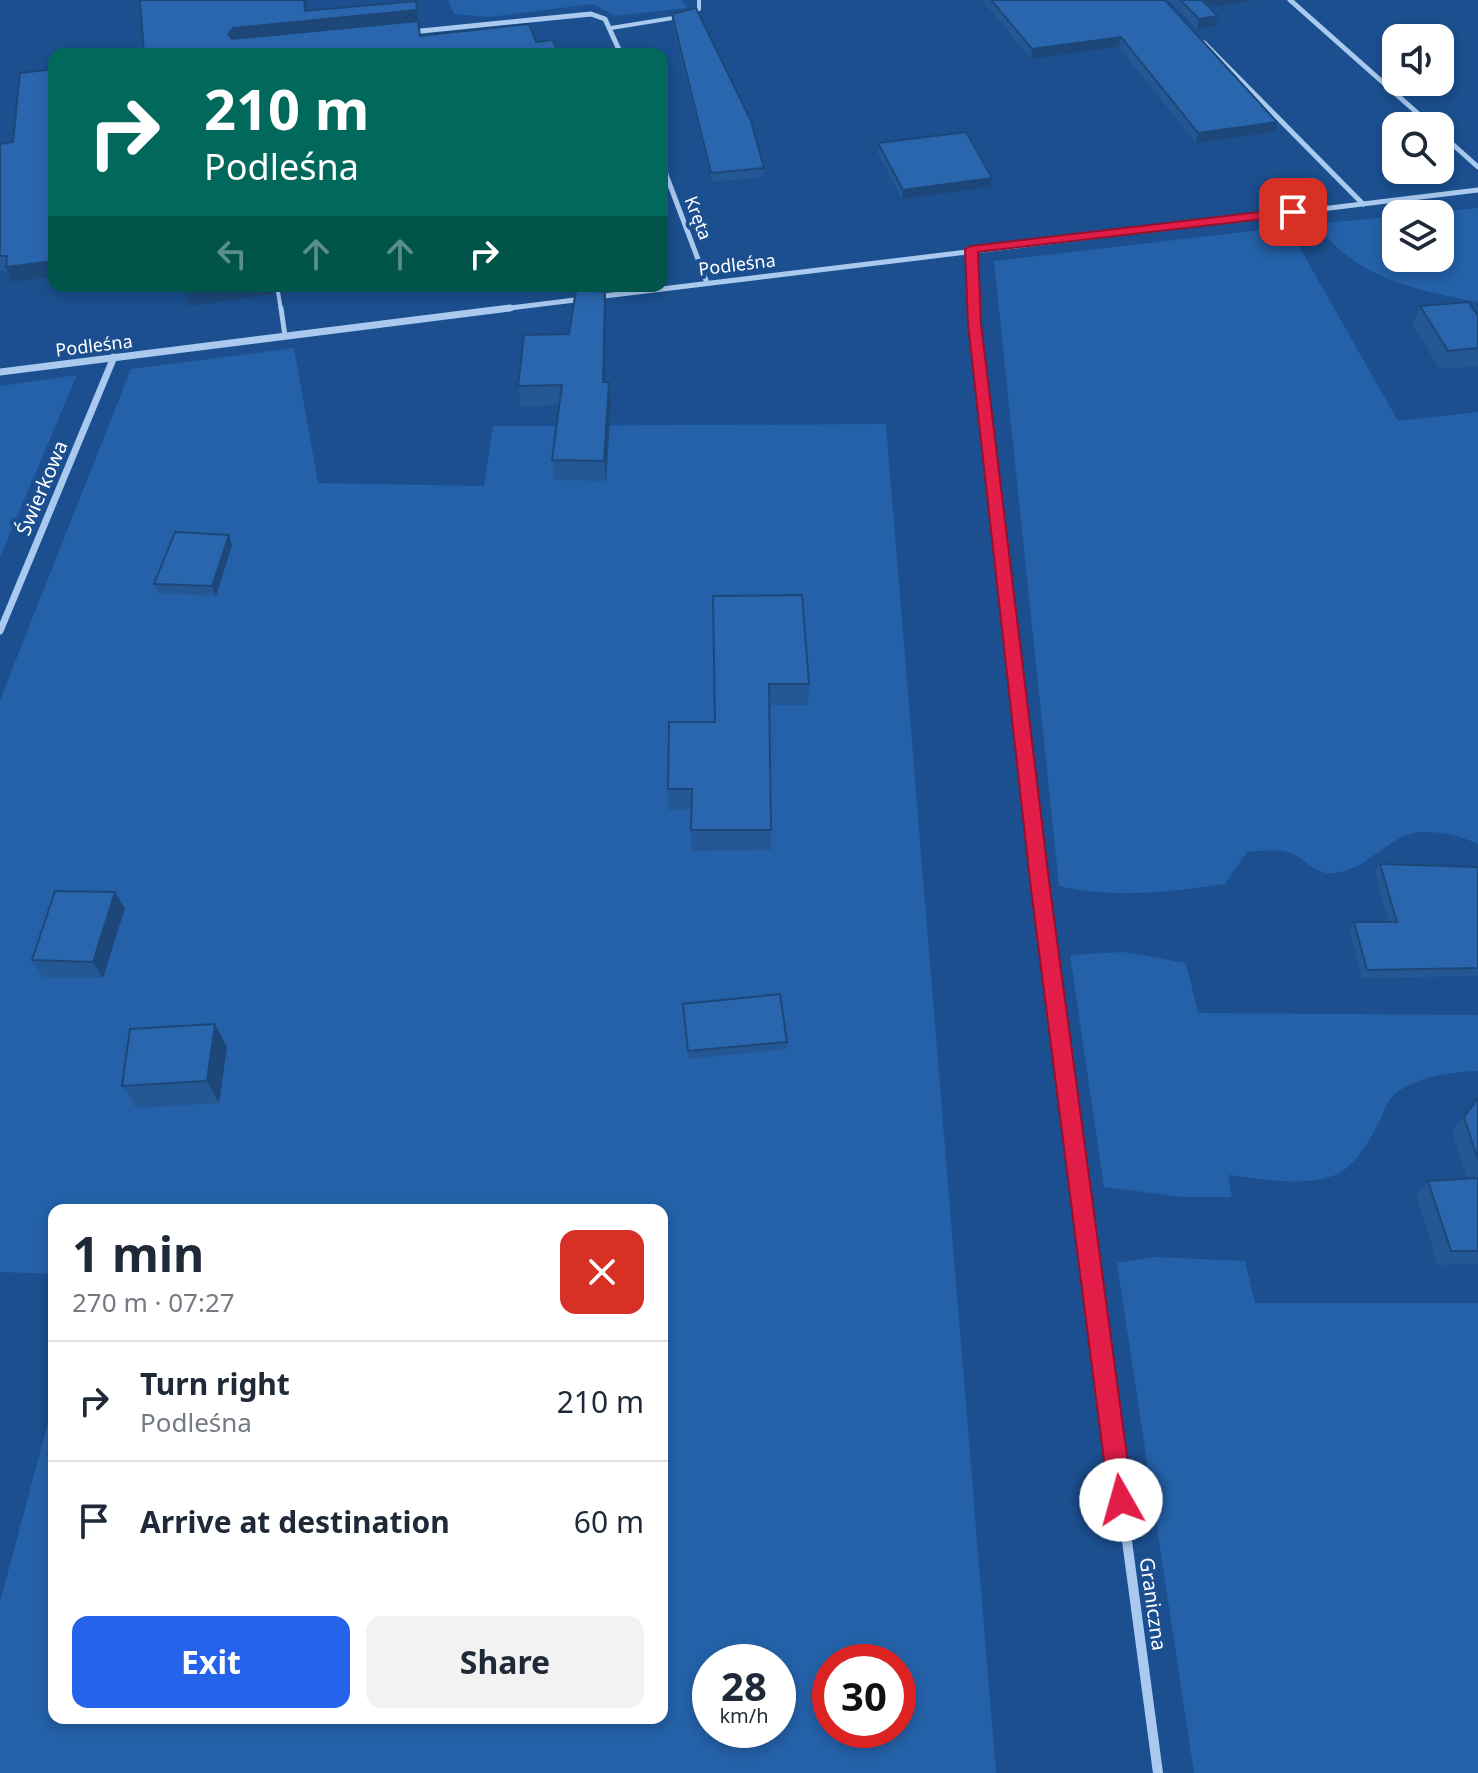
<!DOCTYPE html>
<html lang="en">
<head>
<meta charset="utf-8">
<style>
	body { margin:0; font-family:"Noto Sans",sans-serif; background:#f2f2f3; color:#1f2937; height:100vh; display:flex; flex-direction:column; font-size:30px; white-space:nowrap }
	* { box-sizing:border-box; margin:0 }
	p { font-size:26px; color:#747a83 }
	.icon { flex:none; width:44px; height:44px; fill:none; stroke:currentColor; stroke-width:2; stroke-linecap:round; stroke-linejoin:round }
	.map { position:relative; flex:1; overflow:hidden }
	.drawer { position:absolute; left:48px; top:1204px; width:620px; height:520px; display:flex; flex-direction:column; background:#fff; border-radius:16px; box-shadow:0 4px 12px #0003 }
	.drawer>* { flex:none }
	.top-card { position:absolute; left:48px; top:48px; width:620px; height:244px; border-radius:16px; box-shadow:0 4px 12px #0003; background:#00695c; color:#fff; overflow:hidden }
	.tools { position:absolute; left:1382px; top:24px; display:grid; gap:16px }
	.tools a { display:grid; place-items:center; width:72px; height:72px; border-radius:16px; background:#fff; box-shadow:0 4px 12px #0003; font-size:40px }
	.speed { position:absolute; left:692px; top:1644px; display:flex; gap:16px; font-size:40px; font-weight:700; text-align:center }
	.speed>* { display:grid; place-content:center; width:104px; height:104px; border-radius:50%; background:#fff; box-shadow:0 4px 12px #0003; line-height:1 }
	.speed small { font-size:20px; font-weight:400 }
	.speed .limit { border:12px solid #d22; background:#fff; color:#111 }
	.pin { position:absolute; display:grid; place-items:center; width:68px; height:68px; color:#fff; margin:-34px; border-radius:16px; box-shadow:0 4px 12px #0006 }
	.me { position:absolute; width:88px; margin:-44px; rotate:353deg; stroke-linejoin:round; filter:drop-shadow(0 0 6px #0008) }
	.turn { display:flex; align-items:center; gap:28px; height:168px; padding:0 24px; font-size:36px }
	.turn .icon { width:104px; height:104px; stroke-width:2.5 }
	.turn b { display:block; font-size:56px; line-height:68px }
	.lanes { display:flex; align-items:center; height:76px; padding:0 24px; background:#0003; justify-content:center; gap:40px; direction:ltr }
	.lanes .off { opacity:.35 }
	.round { display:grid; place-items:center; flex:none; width:84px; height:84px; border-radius:16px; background:#f2f2f3 }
	.headline { display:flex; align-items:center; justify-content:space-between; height:136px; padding:0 24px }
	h1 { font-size:48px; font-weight:700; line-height:60px }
	.action { display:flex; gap:16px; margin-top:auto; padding:16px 24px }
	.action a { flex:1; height:92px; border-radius:16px; background:#2563eb; color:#fff; font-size:32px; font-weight:700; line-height:92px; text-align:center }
	.action a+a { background:#f2f2f3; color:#1f2937 }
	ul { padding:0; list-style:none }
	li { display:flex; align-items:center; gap:24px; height:120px; padding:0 24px; border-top:2px solid #e0e1e3 }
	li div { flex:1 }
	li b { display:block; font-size:30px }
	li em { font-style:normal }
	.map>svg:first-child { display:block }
	.green { fill:#2461a8; fill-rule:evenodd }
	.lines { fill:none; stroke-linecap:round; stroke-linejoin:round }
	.lane-far1 { stroke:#a9c9ee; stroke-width:4 }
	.lane { stroke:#a9c9ee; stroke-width:5 }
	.street-far3 { stroke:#a9c9ee; stroke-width:5 }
	.street-far2 { stroke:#a9c9ee; stroke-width:7 }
	.street-far1 { stroke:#a9c9ee; stroke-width:8 }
	.street { stroke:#a9c9ee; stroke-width:10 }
	.wall { fill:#245895 }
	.shaded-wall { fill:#1d4779 }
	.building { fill:#2a66ad; stroke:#1d4779; stroke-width:2 }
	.route { fill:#e11d48; stroke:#92132f; stroke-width:2 }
	.labels { text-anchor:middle; stroke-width:8; stroke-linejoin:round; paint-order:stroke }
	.far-street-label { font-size:18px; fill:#fff; stroke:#1b4f8f }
	.street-label { font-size:20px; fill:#fff; stroke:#1b4f8f }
</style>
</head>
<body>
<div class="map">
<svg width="1478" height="1773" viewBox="0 0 1478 1773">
	<rect width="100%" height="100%" fill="#1b4f8f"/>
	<!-- green -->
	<g class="green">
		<polygon points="448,0 682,0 687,8 615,16 593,4 489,17 454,14"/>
		<path d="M1478 208V302C1417 290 1355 279 1317 224L1396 216V258H1440V214H1416Z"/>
		<path d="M1288 227 1398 421 1478 412V844C1457 834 1422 826 1400 838 1377 851 1362 869 1335 873 1317 876 1305 859 1291 853 1278 848 1261 851 1247 852L1225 884C1169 892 1115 899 1059 886L994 261Z"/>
		<path d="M294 348 318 483 484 486 493 426 886 424 996 1773H0V1602L54 1400V1718H662V1210H54V1274L0 1272V700L131 369ZM710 1662H778V1730H710ZM830 1662H898V1730H830Z"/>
		<polygon points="77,375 0,557 0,386"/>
		<path d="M1123 952 1186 963 1198 1013 1478 1015V1071C1451 1072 1410 1077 1391 1098 1386 1103 1383 1114 1380 1120 1370 1140 1355 1168 1333 1176 1299 1187 1262 1179 1228 1175L1232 1197H1182L1104 1187 1070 955Z"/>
		<polygon points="1155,1257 1245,1261 1255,1303 1478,1303 1478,1773 1194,1773 1117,1263"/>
	</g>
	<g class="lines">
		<!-- lane-far1 -->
		<g class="lane-far1">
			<polyline points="693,13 699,9 699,0"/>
			<polyline points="611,28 679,17"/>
			<polyline points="277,286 281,310"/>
		</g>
		<!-- lane -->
		<polyline class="lane" points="281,308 285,336"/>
		<!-- street-far3 -->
		<g class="street-far3">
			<polyline points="1290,0 1432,126"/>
			<polyline points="411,32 591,14 605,19 621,54"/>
			<polyline points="1204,43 1363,204"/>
			<polyline points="1440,133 1478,167"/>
			<polyline points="662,164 707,283"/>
			<polyline points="971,249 974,310"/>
			<polyline points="596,297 1478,190"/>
			<polyline points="494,310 583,299"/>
		</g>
		<!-- street-far2 -->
		<g class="street-far2">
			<polyline points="974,308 1018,695"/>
			<polyline points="0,372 510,308"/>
			<polyline points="0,631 114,357"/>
		</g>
		<!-- street-far1 -->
		<polyline class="street-far1" points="1018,693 1078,1176"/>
		<!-- street -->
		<polyline class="street" points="1078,1174 1158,1773"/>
	</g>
	<!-- wall -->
	<g class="wall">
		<polygon points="982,0 1165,0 1274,132 1196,143 1119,47 1031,59"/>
		<polygon points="1169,0 1256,0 1210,8 1215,26 1197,29"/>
		<polygon points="672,14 764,168 764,177 712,182 672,23"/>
		<polygon points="54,69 54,277 12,282 8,271 0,271 0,144 13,142"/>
		<polygon points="878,143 992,178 991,187 902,199 878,153"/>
		<polygon points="1420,306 1478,316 1478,366 1440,369 1412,325"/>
		<polygon points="606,313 605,382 609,382 611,402 606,481 554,480 552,460 559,405 521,407 518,386 569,334"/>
		<polygon points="229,535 232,545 216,596 158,593 154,584"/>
		<polygon points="713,596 809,684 808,705 769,705 771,850 691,851 691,809 669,810 668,789 715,722"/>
		<polygon points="1380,864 1478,867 1478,976 1362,978 1350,930 1354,922 1389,922 1375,873"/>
		<polygon points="115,892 125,908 103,978 43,977 32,960"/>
		<polygon points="683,1004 787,1042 787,1049 688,1059"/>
		<polygon points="227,1047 219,1103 136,1108 122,1086"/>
		<polygon points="1478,1097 1478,1264 1438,1265 1416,1195 1428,1181 1467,1179 1452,1132"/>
	</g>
	<!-- shaded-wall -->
	<g class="shaded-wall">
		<polygon points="304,0 306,0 308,21 416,1 419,24 232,48 228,34 233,28"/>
		<polygon points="1202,0 1256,0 1200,9"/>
		<polygon points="1218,16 1215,26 1197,29 1199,19"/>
		<polygon points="1121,37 1119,47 1031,59 1032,49"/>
		<polygon points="1277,122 1274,132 1196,143 1198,133"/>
		<polygon points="992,178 991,187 902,199 903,190"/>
		<polygon points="54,261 54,277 12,282 6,267"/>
		<polygon points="221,286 272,286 273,294 189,306 184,291"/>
		<polygon points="281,286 328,286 283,292"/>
		<polygon points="605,292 606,313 605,402 603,382"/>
		<polygon points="609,382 611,402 606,481 604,461"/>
		<polygon points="229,535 232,545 216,596 212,586"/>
		<polygon points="115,892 125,908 103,978 93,962"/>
		<polygon points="215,1024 227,1047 219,1103 207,1081"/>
	</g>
	<!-- building -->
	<g class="building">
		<polygon points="140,0 304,0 305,11 416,1 417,10 233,28 228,34 232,39 418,21 420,36 529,24 536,42 553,40 558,54 144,54"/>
		<polygon points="991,0 1165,0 1277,122 1198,133 1121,37 1032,49"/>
		<polygon points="1180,0 1202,0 1218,16 1199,19"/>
		<polygon points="696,8 751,121 764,168 711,173 672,14"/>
		<polygon points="54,69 54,261 6,267 7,256 0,256 0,144 13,142 20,73"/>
		<polygon points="966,132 992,178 903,190 878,143"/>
		<polygon points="184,286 221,286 184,291"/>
		<polygon points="576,290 605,292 603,382 609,382 604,461 552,460 562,385 518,386 524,335 569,334"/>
		<polygon points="1468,302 1478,316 1478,348 1448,351 1420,306"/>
		<polygon points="175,532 229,535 212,586 154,584"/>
		<polygon points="802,595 809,684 769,684 771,830 691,830 692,789 668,789 669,722 715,722 713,596"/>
		<polygon points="1380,864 1478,867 1478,968 1367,970 1354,922 1397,922"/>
		<polygon points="55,891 115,892 93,962 32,960"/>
		<polygon points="780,994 787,1042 688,1051 683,1004"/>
		<polygon points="215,1024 207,1081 122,1086 130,1029"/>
		<polygon points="1478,1098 1478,1160 1464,1117"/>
		<polygon points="1478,1178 1478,1251 1451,1251 1428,1181"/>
	</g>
	<!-- route -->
	<polygon class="route" points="1293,208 1297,209 1297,215 978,252 981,324 1050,889 1133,1500 1129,1508 1121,1511 1113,1508 1109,1500 1031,889 968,324 965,249 971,246"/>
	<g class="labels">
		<!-- far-street labels -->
		<g class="far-street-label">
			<text transform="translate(698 218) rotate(69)" y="6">Kręta</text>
			<text transform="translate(737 265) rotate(-7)" y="6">Podleśna</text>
			<text transform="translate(94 346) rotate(-7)" y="6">Podleśna</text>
		</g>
		<!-- street labels -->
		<g class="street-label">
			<text transform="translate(42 488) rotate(-67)" y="7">Świerkowa</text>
			<text transform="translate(1153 1604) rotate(82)" y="7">Graniczna</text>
		</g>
	</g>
</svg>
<div class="tools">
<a><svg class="icon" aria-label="sound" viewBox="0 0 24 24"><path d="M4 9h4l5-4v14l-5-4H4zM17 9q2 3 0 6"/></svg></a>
<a><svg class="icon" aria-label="search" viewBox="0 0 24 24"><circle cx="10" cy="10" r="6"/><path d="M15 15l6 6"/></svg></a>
<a><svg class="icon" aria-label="layers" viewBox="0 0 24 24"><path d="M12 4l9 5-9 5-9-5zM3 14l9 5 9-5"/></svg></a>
</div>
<div class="speed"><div>28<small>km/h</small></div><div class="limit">30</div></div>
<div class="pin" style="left:1293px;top:212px;background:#d93025"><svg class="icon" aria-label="arrive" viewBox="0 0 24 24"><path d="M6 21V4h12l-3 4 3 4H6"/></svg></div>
<svg class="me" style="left:1121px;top:1500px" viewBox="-20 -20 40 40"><circle r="19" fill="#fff"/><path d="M0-13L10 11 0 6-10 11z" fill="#e11d48"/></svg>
<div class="top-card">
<div class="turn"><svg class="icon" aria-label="right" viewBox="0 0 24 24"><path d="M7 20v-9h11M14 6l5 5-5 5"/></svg><div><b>210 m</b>Podleśna</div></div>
<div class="lanes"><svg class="icon off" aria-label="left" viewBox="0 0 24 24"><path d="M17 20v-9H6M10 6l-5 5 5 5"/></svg><svg class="icon off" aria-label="ahead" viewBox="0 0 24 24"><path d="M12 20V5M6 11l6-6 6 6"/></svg><svg class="icon off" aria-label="ahead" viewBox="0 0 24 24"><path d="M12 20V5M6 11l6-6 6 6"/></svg><svg class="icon" aria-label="right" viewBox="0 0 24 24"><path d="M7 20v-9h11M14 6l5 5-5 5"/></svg></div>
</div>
<section class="drawer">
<div class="headline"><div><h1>1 min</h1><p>270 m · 07:27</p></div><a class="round" style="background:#d93025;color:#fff"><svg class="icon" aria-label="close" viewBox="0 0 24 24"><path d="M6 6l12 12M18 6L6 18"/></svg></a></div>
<ul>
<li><svg class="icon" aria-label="right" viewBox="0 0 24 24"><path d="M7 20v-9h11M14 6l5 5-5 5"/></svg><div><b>Turn right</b><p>Podleśna</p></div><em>210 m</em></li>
<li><svg class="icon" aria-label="arrive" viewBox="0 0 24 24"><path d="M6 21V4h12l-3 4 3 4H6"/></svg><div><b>Arrive at destination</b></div><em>60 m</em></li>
</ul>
<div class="action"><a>Exit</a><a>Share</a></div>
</section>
</div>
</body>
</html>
